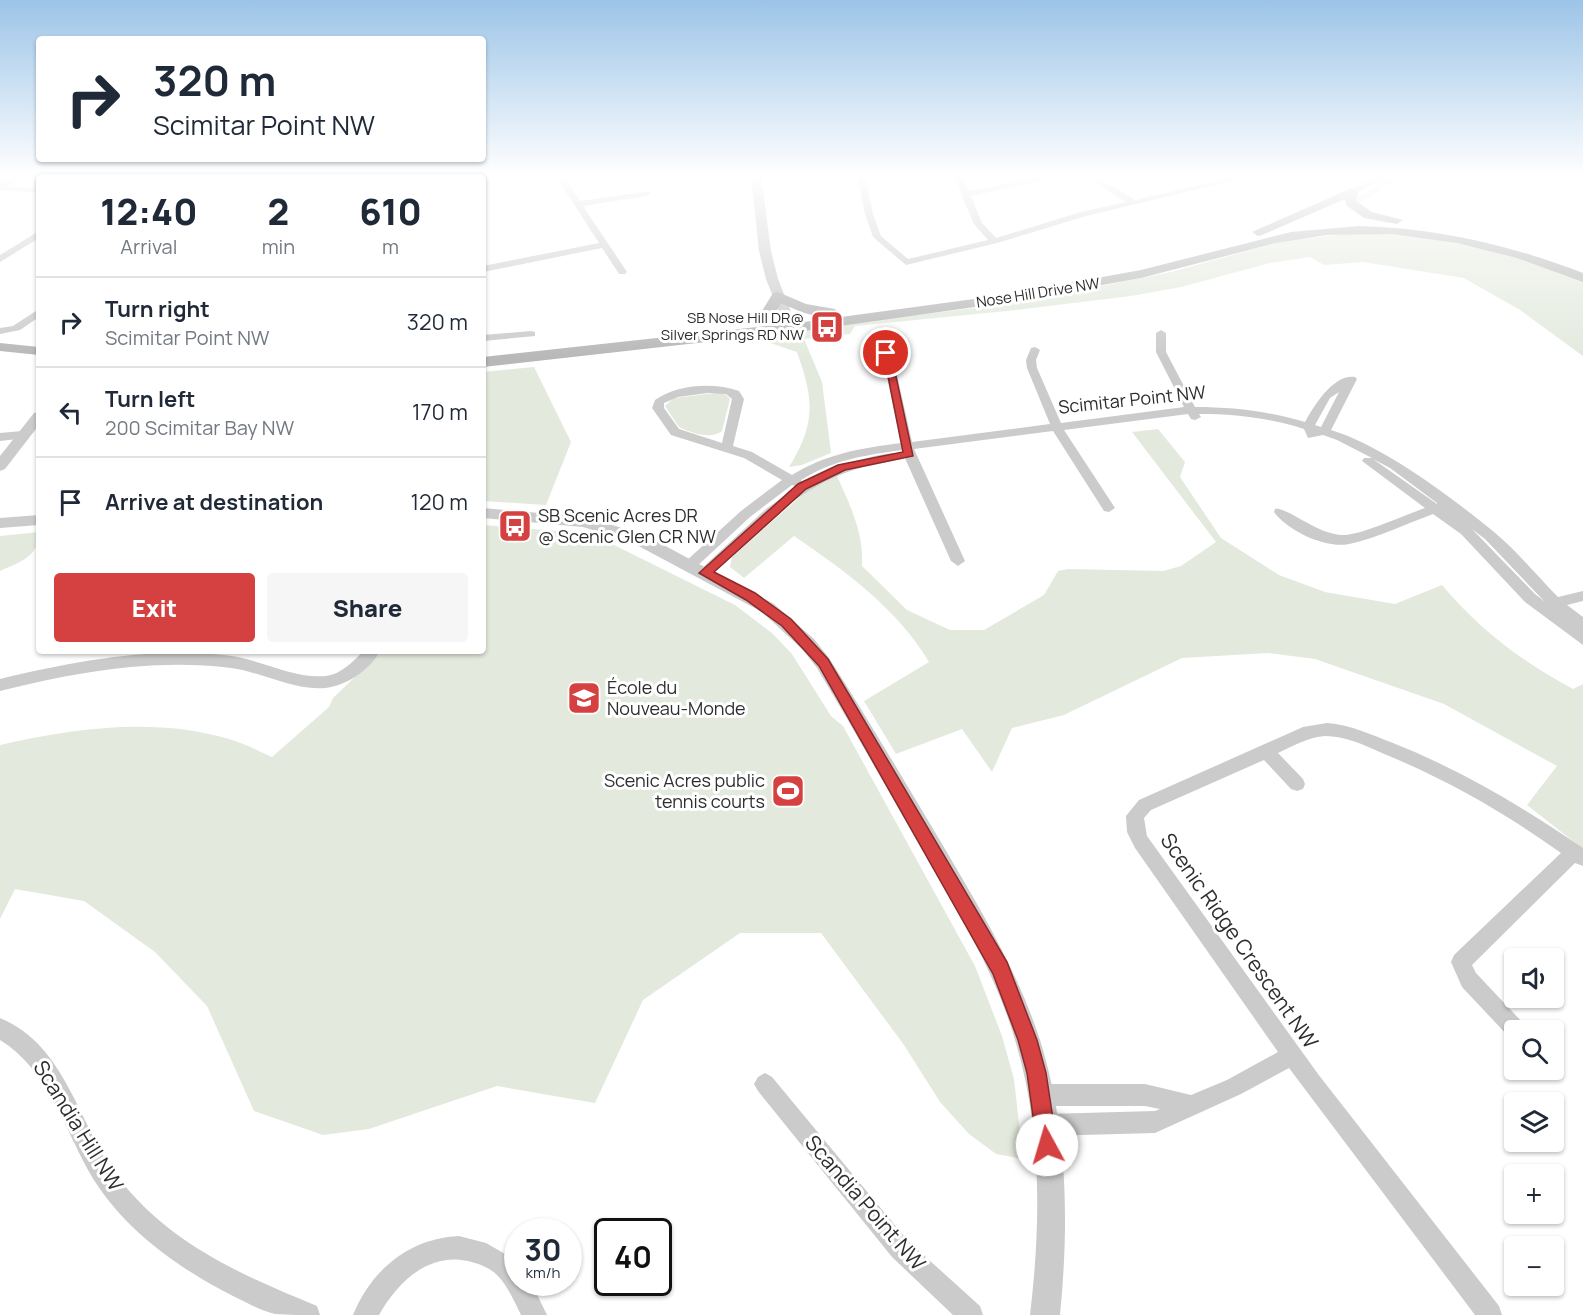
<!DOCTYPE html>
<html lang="en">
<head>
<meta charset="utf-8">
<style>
	body { margin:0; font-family:Manrope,sans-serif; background:#f6f6f7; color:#1f2937; height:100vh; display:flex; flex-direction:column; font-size:22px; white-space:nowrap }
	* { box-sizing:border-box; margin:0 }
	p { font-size:20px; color:#747a83 }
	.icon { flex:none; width:33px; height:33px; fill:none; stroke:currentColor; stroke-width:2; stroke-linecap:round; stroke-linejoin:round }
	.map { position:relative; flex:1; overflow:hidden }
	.panel { position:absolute; left:36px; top:174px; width:450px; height:480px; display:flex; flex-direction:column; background:#fff; border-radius:6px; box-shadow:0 2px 4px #0004 }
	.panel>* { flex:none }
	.top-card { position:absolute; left:36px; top:36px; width:450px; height:126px; border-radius:6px; box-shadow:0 2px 4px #0004; background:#fff; color:#1f2937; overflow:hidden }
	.tools { position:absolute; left:1504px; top:948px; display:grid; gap:12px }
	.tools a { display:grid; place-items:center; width:60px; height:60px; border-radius:6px; background:#fff; box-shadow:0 2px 4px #0004; font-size:30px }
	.speed { position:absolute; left:504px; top:1218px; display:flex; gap:12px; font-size:30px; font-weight:700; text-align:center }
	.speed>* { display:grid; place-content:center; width:78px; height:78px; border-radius:50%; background:#fff; box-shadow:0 2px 4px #0004; line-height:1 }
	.speed small { font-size:15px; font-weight:400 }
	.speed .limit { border:3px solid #111; border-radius:9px; background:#fff; color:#111 }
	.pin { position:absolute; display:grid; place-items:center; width:51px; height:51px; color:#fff; margin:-26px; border:3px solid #fff; border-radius:50%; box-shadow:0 2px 6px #0007 }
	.me { position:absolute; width:66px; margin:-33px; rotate:354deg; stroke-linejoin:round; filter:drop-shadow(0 0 4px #0008) }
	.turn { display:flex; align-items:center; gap:21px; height:126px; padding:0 18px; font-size:27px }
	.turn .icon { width:78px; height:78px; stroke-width:2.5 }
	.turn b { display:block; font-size:42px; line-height:51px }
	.eta { display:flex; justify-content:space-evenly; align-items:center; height:102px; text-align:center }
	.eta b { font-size:36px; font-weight:800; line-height:42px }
	.action { display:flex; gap:12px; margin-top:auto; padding:12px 18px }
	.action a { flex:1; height:69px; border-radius:6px; background:#d54041; color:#fff; font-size:24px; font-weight:800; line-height:69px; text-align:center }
	.action a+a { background:#f6f6f7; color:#1f2937 }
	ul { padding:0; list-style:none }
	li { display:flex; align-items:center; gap:18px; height:90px; padding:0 18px; border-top:2px solid #e0e1e3 }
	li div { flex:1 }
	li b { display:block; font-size:22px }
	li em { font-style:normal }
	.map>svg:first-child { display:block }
	.green { fill:#e3eadd }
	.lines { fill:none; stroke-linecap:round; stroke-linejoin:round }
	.minor { fill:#cbcbcb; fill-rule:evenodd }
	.tertiary { fill:#cbcbcb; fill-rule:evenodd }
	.secondary { fill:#b8b8b8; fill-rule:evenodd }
	.route { fill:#d54041; stroke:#8a2a2a; stroke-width:1.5 }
	.labels { text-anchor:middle; stroke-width:6; stroke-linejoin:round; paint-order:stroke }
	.far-street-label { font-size:15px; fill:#2e2e2e; stroke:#fff }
	.far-poi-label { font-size:15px; fill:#2e2e2e; stroke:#fff; text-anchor:end }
	.street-label { font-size:18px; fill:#2e2e2e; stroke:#fff }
	.poi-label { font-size:18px; fill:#2e2e2e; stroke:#fff; text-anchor:start }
	.near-street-label { font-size:21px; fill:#2e2e2e; stroke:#fff }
</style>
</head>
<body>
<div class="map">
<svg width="1583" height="1315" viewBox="0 0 1583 1315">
	<rect width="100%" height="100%" fill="#fff"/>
	<!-- green -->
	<g class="green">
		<polygon points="1392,175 1406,175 1356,205 1355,199"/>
		<path d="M1368 232 1434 238 1518 257 1583 281V356L1520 310 1464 278 1363 262 1324 265 1310 257 1270 263 1181 287 1131 296 1007 311 855 326 850 334 804 339 822 382 831 453 802 465 789 467C816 423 814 400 797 352L755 338 754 335 998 305 1062 294 1171 272 1287 240Z"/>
		<polygon points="534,367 571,442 546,505 483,501 483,372"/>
		<path d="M716 393H724L730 399 722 431C711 440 691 433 679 427L665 406 674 398Z"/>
		<path d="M1158 429 1185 462 1180 477 1221 538 1279 575 1325 592 1395 604 1442 585C1480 630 1521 661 1573 689L1583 684V849L1527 805 1557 766 1444 704 1315 659 1268 653 1182 658 1064 715 1012 728 992 772 962 729 896 754 864 701 929 662C897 608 845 571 794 536L744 578 730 567 732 557 809 489 837 476C850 505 864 533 862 566L907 610 950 630H984L1044 595 1058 571 1068 569 1163 571 1181 566 1216 542 1132 432Z"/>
		<path d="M483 525 557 531 610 543 735 605 772 633 792 654 831 716 843 726 975 966 1002 1036 1014 1079 1023 1159 996 1154 969 1134 940 1102 904 1045 821 933H740L643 1000 595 1103 497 1086 369 1129 323 1135 254 1111 207 1006 155 952 84 901 15 889 0 919V745C75 728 154 717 229 739 244 743 258 751 272 757L329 707 333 698 382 651H483Z"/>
		<path d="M39 532C39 557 20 562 0 571V536Z"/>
	</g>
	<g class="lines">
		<!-- minor -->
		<g class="minor">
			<polygon points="435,175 444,175 446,177 437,177"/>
			<polygon points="555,175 563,175 580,201 650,191 651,193 647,196 583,206 627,272 625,274 619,274 602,248 483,272 483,266 599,243"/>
			<polygon points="857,175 865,175 873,214 881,236 908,259 988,240 974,224 953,175 961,175 969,191 1052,175 1068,175 971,196 982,223 996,238 1081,212 1126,202 1084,175 1094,175 1135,200 1243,175 1257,175 1086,216 997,243 906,265 873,237 865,214"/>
			<polygon points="1379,175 1389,175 1355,194 1348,192"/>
			<polygon points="0,186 39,189 39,193 0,190"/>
			<polygon points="39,231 39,238 0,262 0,255"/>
			<polygon points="39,309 39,317 20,330 0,334 0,328 13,326"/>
			<path d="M882 327 887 330 912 442 1050 424 1027 368 1026 360 1031 348 1035 347 1040 350 1036 360 1037 368 1061 423 1184 407 1156 352V333L1161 330 1166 333V352L1195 407C1233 407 1268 411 1305 422 1314 406 1333 374 1355 377L1357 379 1331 430C1384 446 1451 497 1494 532 1517 551 1537 576 1558 597L1583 591V601L1567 605 1583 617V645L1525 602 1461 534 1433 514C1406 524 1377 538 1349 544 1326 549 1288 531 1274 512L1275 509C1286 506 1319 536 1344 535 1361 535 1407 514 1425 508L1362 461 1364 458H1372L1337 440 1323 435 1308 438 1304 429C1269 418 1236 414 1199 414L1201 417 1195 420 1191 419 1188 414 1064 430 1115 508 1109 512 1104 511 1053 431 914 449 965 561 958 566 951 561 904 456 902 459C881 464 860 466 840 475 788 496 750 539 710 576H700L698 573 700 570 766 509 797 487 792 485 750 517 695 568H685L683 565 685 562 741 511 782 480 744 458 671 435 652 408 655 400C677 384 714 382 739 391L744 399 733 446 752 452 792 475C826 454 861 448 901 443L877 330ZM1339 392 1321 427 1315 425 1330 398ZM708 393 726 394 732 399 722 443 679 429 664 408V403L678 397ZM902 450 903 455C889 446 819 473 803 483L801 480C833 460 865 455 902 450ZM1373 459 1390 468 1437 503V504ZM1472 529 1485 539 1544 601 1535 594Z"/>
			<polygon points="531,331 535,332 535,336 483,341 483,335"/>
			<polygon points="22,431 26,432 26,438 0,441 0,433"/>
			<path d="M364 651H380C370 670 346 686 325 688 294 691 262 672 231 668 154 658 75 672 0 691V679C75 661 155 646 232 656 263 661 295 679 326 676 342 674 353 661 364 651Z"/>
			<path d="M1327 723C1351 725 1372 735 1393 743 1461 770 1523 807 1583 848V866L1575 863 1472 965 1476 973 1523 1023 1526 1030H1515V1040L1509 1037 1462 987 1451 962 1454 955 1561 853C1505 813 1446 779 1382 753 1364 745 1345 736 1325 736 1309 737 1293 746 1278 753L1303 779 1305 784 1303 789 1297 791 1291 789 1264 760 1151 810 1144 818 1147 836 1318 1074 1499 1306 1502 1315H1475L1289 1068 1241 1094 1155 1133 1046 1136 1038 1133 1035 1125 1038 1117 1046 1114 1155 1111 1160 1109 1145 1106H1041L1033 1103 1030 1095 1033 1087 1041 1084H1145L1191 1095 1227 1080 1278 1052 1135 848 1127 832 1126 816 1139 800 1303 727Z"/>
			<path d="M0 1018C66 1045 78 1124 117 1176 168 1243 241 1275 317 1306L320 1315C306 1315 288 1315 275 1314 261 1311 246 1302 233 1296 176 1267 120 1227 88 1170 63 1124 46 1068 0 1040Z"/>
			<polygon points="765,1073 772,1077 908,1241 980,1306 983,1315 953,1315 892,1257 758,1091 754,1084 758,1077"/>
			<path d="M459 1236 486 1243 514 1259 518 1262V1282H531L547 1315H521C514 1301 508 1286 497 1275 489 1267 479 1264 468 1261 428 1252 397 1283 379 1315H353C371 1270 410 1238 459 1236Z"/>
		</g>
		<!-- tertiary -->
		<g class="tertiary">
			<polygon points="14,175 26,175 0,190 0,183"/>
			<polygon points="751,175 761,175 771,251 778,279 797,327 795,330 787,330 785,327 766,279 759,251"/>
			<polygon points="39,412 39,425 5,469 0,471 0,456 34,413"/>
			<path d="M483 508 584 517 643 534 774 604 814 639 829 658C869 721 907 785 945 849 981 910 1018 972 1040 1040 1068 1129 1069 1223 1060 1315H1030C1041 1223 1042 1129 1015 1040 997 977 963 921 931 865 893 799 856 733 817 668L802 649 762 612 631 542 583 527 483 518Z"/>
			<polygon points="39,515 39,525 0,528 0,518"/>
		</g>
		<!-- secondary -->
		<g class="secondary">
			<polygon points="1352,188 1358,192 1356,201 1372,212 1403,220 1397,224 1364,218 1346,205 1345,199 1262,235 1258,236 1252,232"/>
			<path d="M1359 226C1437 228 1510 245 1583 273V282L1517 258 1457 243 1392 234 1326 235 1276 243 1141 278 996 304 804 331 483 367V357L804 322 996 296 1141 270 1291 232Z"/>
			<path d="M778 292 806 304 835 309 837 312C825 324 794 309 781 303 775 315 765 328 750 324V318L762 311 773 293Z"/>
			<polygon points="0,343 39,347 39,355 0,351"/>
		</g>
	</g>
	<!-- sky -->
	<linearGradient id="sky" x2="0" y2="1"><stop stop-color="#9cc4e8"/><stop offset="0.49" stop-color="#fff"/><stop offset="1" stop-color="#fff" stop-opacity="0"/></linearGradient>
	<rect width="1583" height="359" fill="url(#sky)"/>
	<!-- route -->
	<polygon class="route" points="883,351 891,353 913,456 845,470 806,489 714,572 755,593 791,619 828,659 1007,962 1037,1040 1046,1073 1057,1145 1054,1152 1047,1155 1040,1152 1037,1145 1027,1073 1018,1040 993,974 819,666 782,626 746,600 699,573 798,484 838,465 903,452"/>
	<!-- icons -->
	<defs>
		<symbol id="bus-square" viewBox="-11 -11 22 22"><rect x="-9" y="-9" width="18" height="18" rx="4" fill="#d54041" stroke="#fff"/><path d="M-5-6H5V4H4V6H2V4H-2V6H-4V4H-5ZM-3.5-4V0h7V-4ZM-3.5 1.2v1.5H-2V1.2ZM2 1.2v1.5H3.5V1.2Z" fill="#fff"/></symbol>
		<symbol id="school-square" viewBox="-11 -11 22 22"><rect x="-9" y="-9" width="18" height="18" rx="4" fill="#d54041" stroke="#fff"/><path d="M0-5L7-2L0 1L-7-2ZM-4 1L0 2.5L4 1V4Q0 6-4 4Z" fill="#fff"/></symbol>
		<symbol id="stadium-square" viewBox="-11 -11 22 22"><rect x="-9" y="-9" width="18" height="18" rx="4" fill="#d54041" stroke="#fff"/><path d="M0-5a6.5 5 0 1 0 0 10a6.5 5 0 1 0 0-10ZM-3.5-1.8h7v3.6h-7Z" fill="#fff"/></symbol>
	</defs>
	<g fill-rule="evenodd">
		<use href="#bus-square" x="808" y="308" width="38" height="38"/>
		<use href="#bus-square" x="496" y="507" width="38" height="38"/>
		<use href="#school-square" x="565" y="679" width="38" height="38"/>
		<use href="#stadium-square" x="769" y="772" width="38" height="38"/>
	</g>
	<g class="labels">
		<!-- far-street labels -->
		<g class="far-street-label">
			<text transform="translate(1038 293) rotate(-9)" y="5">Nose Hill Drive NW</text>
		</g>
		<!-- far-poi labels -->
		<g class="far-poi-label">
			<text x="804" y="323">SB Nose Hill DR@<tspan x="804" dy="17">Silver Springs RD NW</tspan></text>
		</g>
		<!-- street labels -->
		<g class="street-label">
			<text transform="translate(1132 400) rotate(-6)" y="6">Scimitar Point NW</text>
		</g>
		<!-- poi labels -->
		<g class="poi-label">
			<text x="538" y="522">SB Scenic Acres DR<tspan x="538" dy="21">@ Scenic Glen CR NW</tspan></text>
			<text x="607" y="694">École du<tspan x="607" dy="21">Nouveau-Monde</tspan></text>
			<text x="765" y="787" text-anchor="end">Scenic Acres public<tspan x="765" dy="21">tennis courts</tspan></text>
		</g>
		<!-- near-street labels -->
		<g class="near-street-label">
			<text transform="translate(1239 941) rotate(55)" y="7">Scenic Ridge Crescent NW</text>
			<text transform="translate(78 1126) rotate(58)" y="7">Scandia Hill NW</text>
			<text transform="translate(865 1203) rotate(49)" y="7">Scandia Point NW</text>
		</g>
	</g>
</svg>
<div class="tools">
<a><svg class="icon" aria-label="sound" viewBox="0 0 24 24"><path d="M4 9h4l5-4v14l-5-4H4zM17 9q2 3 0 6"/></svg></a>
<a><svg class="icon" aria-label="search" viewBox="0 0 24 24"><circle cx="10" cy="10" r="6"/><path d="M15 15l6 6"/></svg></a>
<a><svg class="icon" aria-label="layers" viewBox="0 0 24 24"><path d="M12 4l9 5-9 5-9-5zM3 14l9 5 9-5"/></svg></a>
<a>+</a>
<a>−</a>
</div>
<div class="speed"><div>30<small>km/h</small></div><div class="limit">40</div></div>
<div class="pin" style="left:886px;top:353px;background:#d93025"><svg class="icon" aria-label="arrive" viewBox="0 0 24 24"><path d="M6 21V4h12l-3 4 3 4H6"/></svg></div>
<svg class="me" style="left:1047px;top:1145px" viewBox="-20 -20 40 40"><circle r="19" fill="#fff"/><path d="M0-13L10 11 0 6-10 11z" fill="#d54041"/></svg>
<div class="top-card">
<div class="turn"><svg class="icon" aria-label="right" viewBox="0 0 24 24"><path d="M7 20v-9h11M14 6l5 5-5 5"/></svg><div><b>320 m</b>Scimitar Point NW</div></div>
</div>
<section class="panel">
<div class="eta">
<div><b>12:40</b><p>Arrival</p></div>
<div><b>2</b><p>min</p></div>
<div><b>610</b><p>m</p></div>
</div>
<ul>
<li><svg class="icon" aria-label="right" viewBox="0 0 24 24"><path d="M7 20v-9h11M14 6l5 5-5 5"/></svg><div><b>Turn right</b><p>Scimitar Point NW</p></div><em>320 m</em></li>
<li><svg class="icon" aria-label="left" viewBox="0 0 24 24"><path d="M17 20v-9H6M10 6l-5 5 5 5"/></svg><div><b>Turn left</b><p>200 Scimitar Bay NW</p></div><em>170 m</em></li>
<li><svg class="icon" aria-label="arrive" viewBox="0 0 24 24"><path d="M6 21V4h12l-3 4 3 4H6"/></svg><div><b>Arrive at destination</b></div><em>120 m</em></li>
</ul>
<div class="action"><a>Exit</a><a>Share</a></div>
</section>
</div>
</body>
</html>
